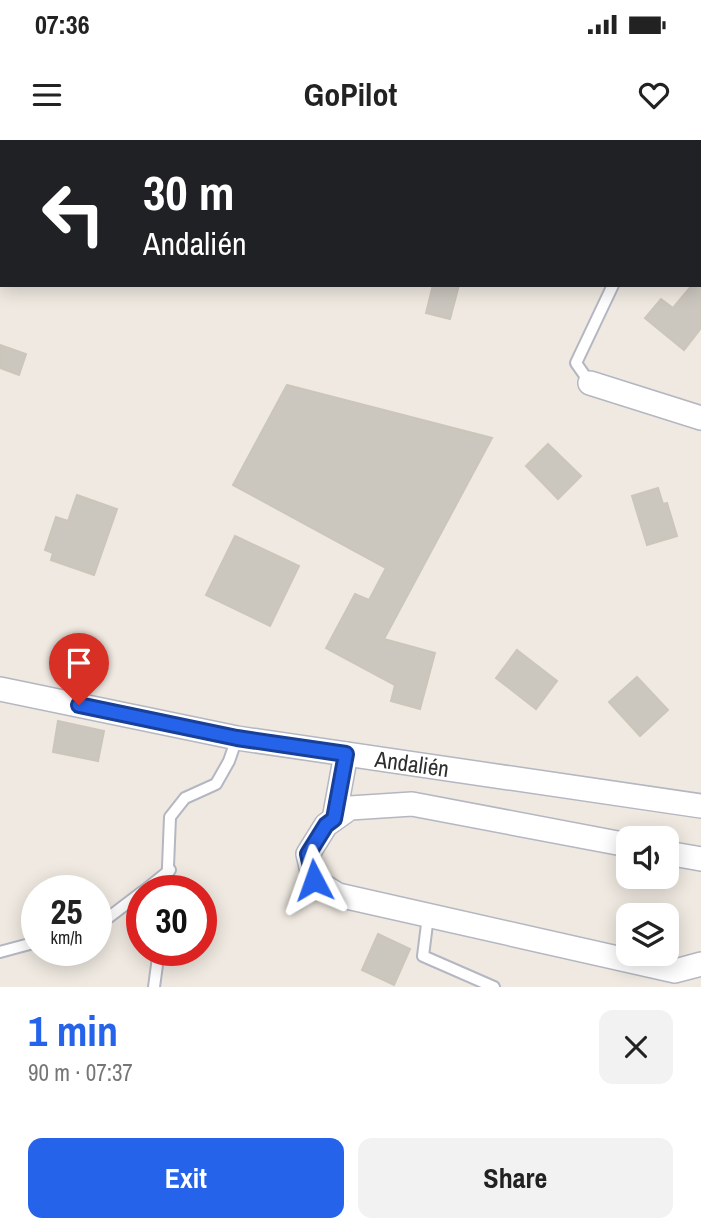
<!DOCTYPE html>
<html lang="en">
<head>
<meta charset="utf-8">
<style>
	body { margin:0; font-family:"Archivo Narrow",sans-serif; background:#f2f2f2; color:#222; height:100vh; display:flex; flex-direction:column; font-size:26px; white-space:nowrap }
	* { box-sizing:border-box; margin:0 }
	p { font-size:23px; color:#767676 }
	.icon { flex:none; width:38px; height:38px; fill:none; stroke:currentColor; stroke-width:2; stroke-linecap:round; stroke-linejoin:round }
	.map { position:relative; height:847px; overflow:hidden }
	.side { display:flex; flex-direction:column; background:#fff; flex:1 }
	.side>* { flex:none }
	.top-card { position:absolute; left:0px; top:0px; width:702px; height:147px; box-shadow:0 4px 18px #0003; background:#202124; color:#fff; overflow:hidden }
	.buttons { position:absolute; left:616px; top:686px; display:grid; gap:14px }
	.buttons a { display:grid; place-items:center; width:63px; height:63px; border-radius:14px; background:#fff; box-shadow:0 4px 18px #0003; font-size:35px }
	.speed { position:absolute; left:21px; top:735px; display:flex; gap:14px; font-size:35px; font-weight:700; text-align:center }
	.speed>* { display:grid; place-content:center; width:91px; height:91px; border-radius:50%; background:#fff; box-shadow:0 4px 18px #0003; line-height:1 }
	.speed small { font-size:18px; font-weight:400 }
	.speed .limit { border:10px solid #d22; background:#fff; color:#111 }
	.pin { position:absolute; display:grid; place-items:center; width:60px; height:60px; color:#fff; margin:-72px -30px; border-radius:50% 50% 50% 0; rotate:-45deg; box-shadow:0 0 7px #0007 }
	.pin .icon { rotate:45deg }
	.me { position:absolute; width:77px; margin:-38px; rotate:356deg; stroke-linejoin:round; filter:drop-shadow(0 0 5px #0008) }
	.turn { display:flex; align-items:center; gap:24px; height:147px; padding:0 28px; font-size:32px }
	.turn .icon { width:91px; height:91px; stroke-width:2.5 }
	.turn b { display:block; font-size:49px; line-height:60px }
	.round { display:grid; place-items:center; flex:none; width:74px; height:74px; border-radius:14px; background:#f2f2f2 }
	.overview { display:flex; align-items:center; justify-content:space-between; height:119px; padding:0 28px }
	h1 { font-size:42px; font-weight:700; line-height:52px; color:#2563eb }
	.button { display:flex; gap:14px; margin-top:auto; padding:14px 28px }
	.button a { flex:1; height:80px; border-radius:14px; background:#2563eb; color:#fff; font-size:28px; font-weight:700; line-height:80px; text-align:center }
	.button a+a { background:#f2f2f2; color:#222 }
	.status { display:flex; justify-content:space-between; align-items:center; height:49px; padding:0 35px; background:#fff; direction:ltr }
	.status svg { height:19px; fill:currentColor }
	header { display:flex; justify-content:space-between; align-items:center; height:91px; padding:0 28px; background:#fff; font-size:32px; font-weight:700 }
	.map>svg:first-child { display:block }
	.building { fill:#cbc7bf; stroke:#cbc5ba; stroke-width:2 }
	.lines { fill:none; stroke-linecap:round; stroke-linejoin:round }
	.service-casing { stroke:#b4b7c1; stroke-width:14 }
	.minor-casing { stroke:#b4b7c1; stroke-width:26 }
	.service { stroke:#fff; stroke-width:10 }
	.minor { stroke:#fff; stroke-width:23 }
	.route-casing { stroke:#184099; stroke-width:18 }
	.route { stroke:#2563eb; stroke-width:12 }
	.labels { text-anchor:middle; stroke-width:5; stroke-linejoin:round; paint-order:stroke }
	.street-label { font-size:23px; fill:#2e2e2e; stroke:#fff }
</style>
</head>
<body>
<div class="status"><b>07:36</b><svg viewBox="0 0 49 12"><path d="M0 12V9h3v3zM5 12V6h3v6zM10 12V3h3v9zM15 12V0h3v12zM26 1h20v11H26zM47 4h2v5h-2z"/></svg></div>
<header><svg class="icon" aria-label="menu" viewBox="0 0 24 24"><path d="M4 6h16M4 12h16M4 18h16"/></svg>GoPilot<svg class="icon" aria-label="heart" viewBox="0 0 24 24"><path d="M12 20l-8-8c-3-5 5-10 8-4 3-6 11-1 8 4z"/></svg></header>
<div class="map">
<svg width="701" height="847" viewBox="0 0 701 847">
	<rect width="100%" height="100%" fill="#efe9e1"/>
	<!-- building -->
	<g class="building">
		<polygon points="701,134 701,188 684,210 645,178 661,159 673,168 692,145 700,145"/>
		<polygon points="433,145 459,145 450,179 426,173"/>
		<polygon points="0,205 26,214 19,235 0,228"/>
		<polygon points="287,245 492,298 384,499 435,513 420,569 391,561 395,545 326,508 355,454 369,460 386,428 233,345"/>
		<polygon points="548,304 581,336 558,359 526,326"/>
		<polygon points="658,348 663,364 667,363 677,396 647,405 632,356"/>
		<polygon points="77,355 117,369 94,435 51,420 53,413 45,410 56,377 68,381"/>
		<polygon points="235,396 299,426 270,486 206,455"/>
		<polygon points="517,510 557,541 536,569 496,538"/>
		<polygon points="637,537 668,570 640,596 609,562"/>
		<polygon points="58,581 104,591 98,621 53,612"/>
		<polygon points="378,794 410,809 394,845 362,830"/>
	</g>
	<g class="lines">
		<defs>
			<g id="service">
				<polyline points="590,243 576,223 613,145"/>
				<polyline points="144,751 170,730"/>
				<polyline points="167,751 170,677 185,658 216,644 229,621 237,598"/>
				<polyline points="428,776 423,816 494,847"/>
				<polyline points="96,787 142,752"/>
				<polyline points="0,812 37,802"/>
				<polyline points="154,847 159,810"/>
			</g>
			<g id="minor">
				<polyline points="554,0 560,2"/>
				<polyline points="683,2 684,0"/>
				<polyline points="590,243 701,278"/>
				<polyline points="0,549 237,598 701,666"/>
				<polyline points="334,679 346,614"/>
				<polyline points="628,705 412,664 350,668 326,685 308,714 314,740 338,755 675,831 701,824"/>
				<polyline points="667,713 701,719"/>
			</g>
		</defs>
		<!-- service casing -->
		<use href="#service" class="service-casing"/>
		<!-- minor casing -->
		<use href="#minor" class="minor-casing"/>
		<!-- service -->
		<use href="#service" class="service"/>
		<!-- minor -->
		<use href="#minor" class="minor"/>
	</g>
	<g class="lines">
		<defs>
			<polyline id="route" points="79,565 237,598 346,614 334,679 326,685 308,714 314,740"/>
		</defs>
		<!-- route casing -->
		<use href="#route" class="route-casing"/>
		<!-- route -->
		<use href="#route" class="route"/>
	</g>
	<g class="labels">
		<!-- street labels -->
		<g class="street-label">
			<text transform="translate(412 624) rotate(8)" y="8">Andalién</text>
		</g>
	</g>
</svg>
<div class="buttons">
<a><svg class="icon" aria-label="sound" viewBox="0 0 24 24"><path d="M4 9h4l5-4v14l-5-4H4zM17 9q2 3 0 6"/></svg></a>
<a><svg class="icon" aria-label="layers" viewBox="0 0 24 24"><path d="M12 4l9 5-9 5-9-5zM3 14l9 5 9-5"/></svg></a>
</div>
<div class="speed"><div>25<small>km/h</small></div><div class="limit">30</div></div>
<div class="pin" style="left:79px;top:565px;background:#d93025"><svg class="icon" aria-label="arrive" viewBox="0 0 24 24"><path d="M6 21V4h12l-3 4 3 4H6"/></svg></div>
<svg class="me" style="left:314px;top:740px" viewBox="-20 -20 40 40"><path d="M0-17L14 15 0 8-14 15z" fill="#2563eb" stroke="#fff" stroke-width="4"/></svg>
<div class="top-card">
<div class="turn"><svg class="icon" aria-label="left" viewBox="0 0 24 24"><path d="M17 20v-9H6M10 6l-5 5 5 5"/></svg><div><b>30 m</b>Andalién</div></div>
</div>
</div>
<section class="side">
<div class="overview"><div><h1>1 min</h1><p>90 m · 07:37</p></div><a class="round"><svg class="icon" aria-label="close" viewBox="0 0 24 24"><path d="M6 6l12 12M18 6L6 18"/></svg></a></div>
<div class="button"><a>Exit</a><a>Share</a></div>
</section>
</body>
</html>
